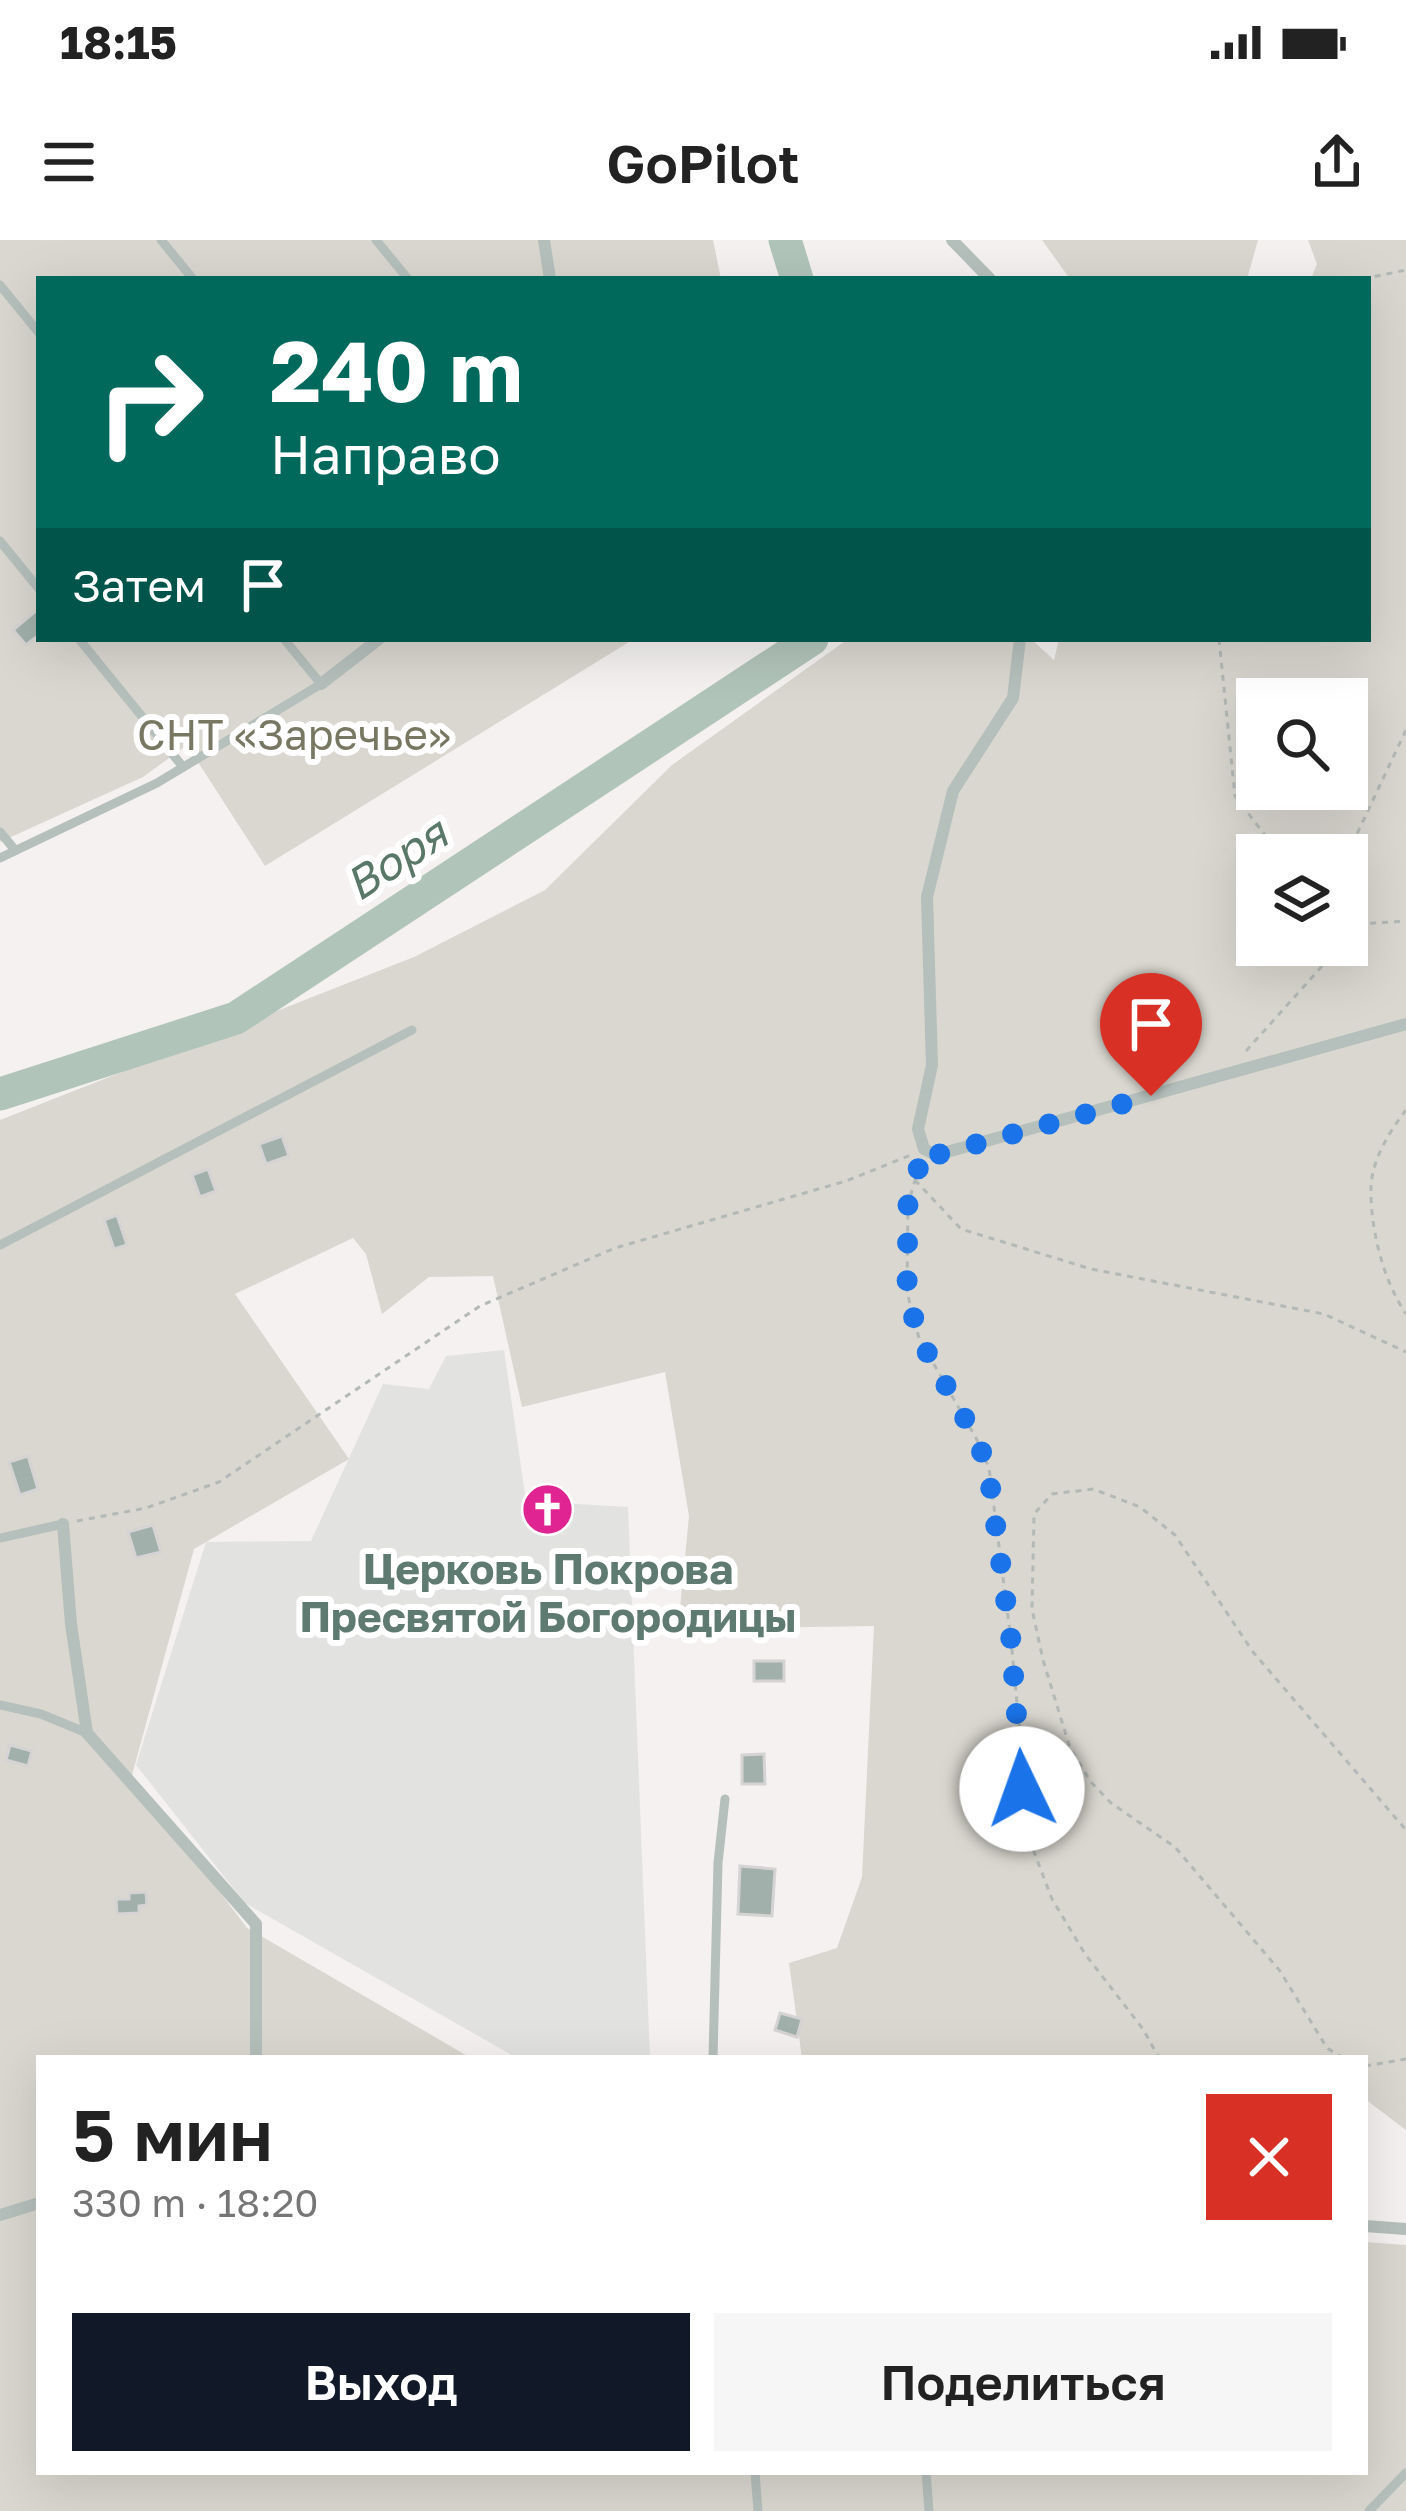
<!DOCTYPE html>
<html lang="ru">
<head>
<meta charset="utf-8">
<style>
	body { margin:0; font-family:"Golos Text",sans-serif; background:#f6f6f6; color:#222; height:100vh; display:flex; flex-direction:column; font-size:45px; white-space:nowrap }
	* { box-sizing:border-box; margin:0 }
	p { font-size:39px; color:#767676 }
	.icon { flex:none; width:66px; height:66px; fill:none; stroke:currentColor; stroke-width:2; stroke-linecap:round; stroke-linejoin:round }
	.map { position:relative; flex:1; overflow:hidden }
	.details { position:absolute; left:36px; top:1815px; width:1332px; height:420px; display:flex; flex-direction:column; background:#fff; border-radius:0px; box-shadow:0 12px 48px #0002 }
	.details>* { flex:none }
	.banner { position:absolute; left:36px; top:36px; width:1335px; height:366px; border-radius:0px; box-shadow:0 12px 48px #0002; background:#00695c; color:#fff; overflow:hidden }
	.fabs { position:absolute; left:1236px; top:438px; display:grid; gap:24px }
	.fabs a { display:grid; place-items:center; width:132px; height:132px; border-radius:0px; background:#fff; box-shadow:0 12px 48px #0002; font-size:60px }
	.pin { position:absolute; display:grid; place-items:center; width:102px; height:102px; color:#fff; margin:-123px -51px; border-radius:50% 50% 50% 0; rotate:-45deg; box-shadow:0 0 12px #0007 }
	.pin .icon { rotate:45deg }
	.me { position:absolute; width:132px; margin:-66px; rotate:357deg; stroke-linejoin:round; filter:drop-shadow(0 0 9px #0008) }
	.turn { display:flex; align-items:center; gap:42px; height:252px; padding:0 36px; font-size:54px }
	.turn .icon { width:156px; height:156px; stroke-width:2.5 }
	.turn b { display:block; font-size:84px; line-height:102px }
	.then { display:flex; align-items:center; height:114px; padding:0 36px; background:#0003; gap:24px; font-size:45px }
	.round { display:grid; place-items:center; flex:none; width:126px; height:126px; border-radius:0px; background:#f6f6f6 }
	.summary { display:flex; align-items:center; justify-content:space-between; height:204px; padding:0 36px }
	h1 { font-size:72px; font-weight:600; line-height:90px }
	.button { display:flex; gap:24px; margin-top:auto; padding:24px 36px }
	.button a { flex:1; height:138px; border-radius:0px; background:#111827; color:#fff; font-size:48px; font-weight:600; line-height:138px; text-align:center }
	.button a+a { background:#f6f6f6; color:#222 }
	.status { display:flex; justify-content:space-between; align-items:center; height:84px; padding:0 60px; background:#fff; direction:ltr }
	.status svg { height:33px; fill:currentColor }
	header { display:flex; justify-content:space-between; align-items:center; height:156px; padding:0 36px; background:#fff; font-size:54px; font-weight:600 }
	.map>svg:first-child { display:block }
	.built { fill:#e2e2e1 }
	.green { fill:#d9d7cf; fill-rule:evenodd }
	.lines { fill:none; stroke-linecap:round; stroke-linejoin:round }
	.river { stroke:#b1c4ba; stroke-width:33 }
	.building { fill:#a1b0aa; stroke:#d5d3d3; stroke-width:3 }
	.path { stroke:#b3b9b7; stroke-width:3; stroke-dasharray:6 6; stroke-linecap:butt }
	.lane { stroke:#b5bfbb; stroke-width:9 }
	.street { stroke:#b5bfbb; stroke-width:12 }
	.route { stroke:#1a73e8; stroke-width:21; stroke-dasharray:0 37.8 }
	.labels { text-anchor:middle; stroke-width:12; stroke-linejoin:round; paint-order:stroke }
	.park-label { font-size:42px; fill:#787862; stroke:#fff }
	.poi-label { font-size:42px; font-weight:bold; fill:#5f7b71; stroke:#fff }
	.water-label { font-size:45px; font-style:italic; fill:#5a7867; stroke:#fff }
</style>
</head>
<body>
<div class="status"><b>18:15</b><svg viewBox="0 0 49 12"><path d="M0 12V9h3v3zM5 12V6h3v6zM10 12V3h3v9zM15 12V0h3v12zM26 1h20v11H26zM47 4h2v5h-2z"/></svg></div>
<header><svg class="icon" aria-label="menu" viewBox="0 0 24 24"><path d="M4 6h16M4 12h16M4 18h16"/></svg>GoPilot<svg class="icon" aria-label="share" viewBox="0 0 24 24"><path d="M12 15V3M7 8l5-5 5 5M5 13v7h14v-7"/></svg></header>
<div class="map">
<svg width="1406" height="2271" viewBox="0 0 1406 2271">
	<rect width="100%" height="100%" fill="#f4f1f0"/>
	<!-- built -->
	<polygon class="built" points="504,1110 526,1261 628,1267 650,1818 517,1818 245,1663 136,1525 206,1302 311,1301 383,1144 429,1149 446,1116"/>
	<!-- green -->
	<g class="green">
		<polygon points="0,0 713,0 721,39 39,39 39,399 634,399 265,626 187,505 143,537 0,602"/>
		<polygon points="1042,0 1258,0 1247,39 1070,39"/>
		<path d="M1308 0H1406V1890L1365 1859V1818H802L789 1723 837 1708 862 1637 874 1386 678 1389 689 1276 665 1132 522 1167 493 1036 429 1037 382 1074 366 1014 353 998 235 1054 349 1219 194 1309 132 1535 247 1688 471 1818H39V2232H1365V2002L1406 2005V2271H0V880L414 717 545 650 672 525 848 399H1031L1054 420 1059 399H1368V39H1311L1317 24ZM1257 459H1347V549H1257ZM1257 615H1347V705H1257Z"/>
	</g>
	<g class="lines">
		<!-- river -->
		<g class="river">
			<polyline points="785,0 797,39"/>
			<polyline points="0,854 236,778 812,399"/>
		</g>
	</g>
	<!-- building -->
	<g class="building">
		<polygon points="38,369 39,395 26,405 13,390"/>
		<polygon points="282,896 289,916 266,924 259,904"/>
		<polygon points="208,929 216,951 200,957 192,935"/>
		<polygon points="117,975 127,1005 114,1009 104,980"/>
		<polygon points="28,1216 38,1249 20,1255 9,1222"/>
		<polygon points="153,1285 161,1312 136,1318 128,1292"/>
		<rect x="754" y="1421" width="30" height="20"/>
		<polygon points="10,1505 32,1511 28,1526 6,1520"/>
		<polygon points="764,1514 765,1544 742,1544 742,1515"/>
		<polygon points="740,1626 775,1629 772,1676 738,1674"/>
		<polygon points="146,1652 147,1665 139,1666 139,1673 117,1674 116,1659 129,1659 129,1653"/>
		<polygon points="780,1773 802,1779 797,1797 775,1790"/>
	</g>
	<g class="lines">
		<!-- path -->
		<g class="path">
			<polyline points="1363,39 1406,30"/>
			<polyline points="1219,399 1235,556 1280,615"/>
			<polyline points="1347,615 1406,490"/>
			<polyline points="1347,679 1360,684 1406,681"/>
			<polyline points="1347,698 1359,685"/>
			<polyline points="1246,811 1341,705"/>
			<path d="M1406 870C1390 891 1372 919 1371 947 1370 988 1383 1040 1406 1074"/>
			<polyline points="919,927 908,964 907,1052 919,1098 976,1198 989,1228 1011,1400 1022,1516 1023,1583 1052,1659 1085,1714 1143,1789 1159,1818"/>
			<polyline points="915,940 961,989 1091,1029 1324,1074 1406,1112"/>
			<polyline points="77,1281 146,1268 219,1242 480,1066 615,1008 846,941 911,915"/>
			<polyline points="1343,1818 1327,1808 1280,1731 1175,1607 1111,1563 1091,1542 1070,1508 1043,1420 1032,1369 1034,1274 1052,1254 1093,1249 1140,1267 1175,1295 1253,1412 1406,1590"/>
			<polyline points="1365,1826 1406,1819"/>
		</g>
		<!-- lane -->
		<g class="lane">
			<polyline points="161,0 193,39"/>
			<polyline points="376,0 408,39"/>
			<polyline points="0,45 39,93"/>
			<polyline points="0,301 39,349"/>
			<polyline points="79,399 183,527"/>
			<polyline points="0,592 15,610"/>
			<polyline points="0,618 157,543 321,444 284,399"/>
			<polyline points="0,1005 412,790"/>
			<polyline points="0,1298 63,1284"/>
			<polyline points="0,1465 41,1474 87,1493"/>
			<polyline points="713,1818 718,1623 725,1559"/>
			<polyline points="755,2232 758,2271"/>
			<polyline points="926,2232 929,2271"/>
			<polyline points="1369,2271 1406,2233"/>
		</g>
		<!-- street -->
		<g class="street">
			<polyline points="544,0 550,39"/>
			<polyline points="952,0 990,39"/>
			<polyline points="1020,399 1013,458 953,551 927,657 932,825 918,889 924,909 936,915 1406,784"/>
			<polyline points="321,444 379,399"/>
			<polyline points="63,1284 71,1384 87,1493 256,1684 256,1818"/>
			<polyline points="0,1975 39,1963"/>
			<polyline points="1365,1986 1406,1989"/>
		</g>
	</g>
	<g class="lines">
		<!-- route -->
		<polyline class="route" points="1022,1549 1011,1400 988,1228 976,1198 919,1098 907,1052 908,964 924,909 936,915 1151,856"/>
	</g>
	<!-- icons -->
	<defs>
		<symbol id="church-disc" viewBox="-11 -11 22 22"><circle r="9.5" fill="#e02491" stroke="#fff"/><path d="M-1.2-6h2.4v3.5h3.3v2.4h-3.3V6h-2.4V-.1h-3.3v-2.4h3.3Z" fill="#fff"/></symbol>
	</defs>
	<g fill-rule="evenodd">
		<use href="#church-disc" x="518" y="1240" width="59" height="59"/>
	</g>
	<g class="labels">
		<!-- park labels -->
		<g class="park-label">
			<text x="294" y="510">СНТ «Заречье»</text>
		</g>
		<!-- poi labels -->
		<g class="poi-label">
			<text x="548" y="1344">Церковь Покрова<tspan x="548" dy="48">Пресвятой Богородицы</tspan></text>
		</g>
		<!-- water labels -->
		<g class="water-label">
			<text transform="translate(396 619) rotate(-33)" y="16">Воря</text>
		</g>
	</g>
</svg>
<div class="fabs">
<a><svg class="icon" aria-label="search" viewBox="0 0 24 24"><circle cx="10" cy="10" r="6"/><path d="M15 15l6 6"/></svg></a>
<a><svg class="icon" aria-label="layers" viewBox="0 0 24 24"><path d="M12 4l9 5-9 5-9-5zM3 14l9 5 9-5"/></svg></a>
</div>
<div class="pin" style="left:1151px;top:856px;background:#d93025"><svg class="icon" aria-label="arrive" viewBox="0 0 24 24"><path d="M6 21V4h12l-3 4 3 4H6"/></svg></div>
<svg class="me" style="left:1022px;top:1549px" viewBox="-20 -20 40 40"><circle r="19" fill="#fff"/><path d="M0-13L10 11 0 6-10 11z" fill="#1a73e8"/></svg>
<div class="banner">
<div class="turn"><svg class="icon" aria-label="right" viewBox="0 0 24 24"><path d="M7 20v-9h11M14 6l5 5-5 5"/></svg><div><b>240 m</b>Направо</div></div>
<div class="then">Затем<svg class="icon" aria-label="arrive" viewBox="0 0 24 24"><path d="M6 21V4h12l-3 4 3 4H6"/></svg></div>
</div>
<section class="details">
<div class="summary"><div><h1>5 мин</h1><p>330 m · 18:20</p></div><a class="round" style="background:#d93025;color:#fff"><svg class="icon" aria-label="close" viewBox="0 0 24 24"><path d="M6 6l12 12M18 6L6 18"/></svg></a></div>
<div class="button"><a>Выход</a><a>Поделиться</a></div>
</section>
</div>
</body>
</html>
